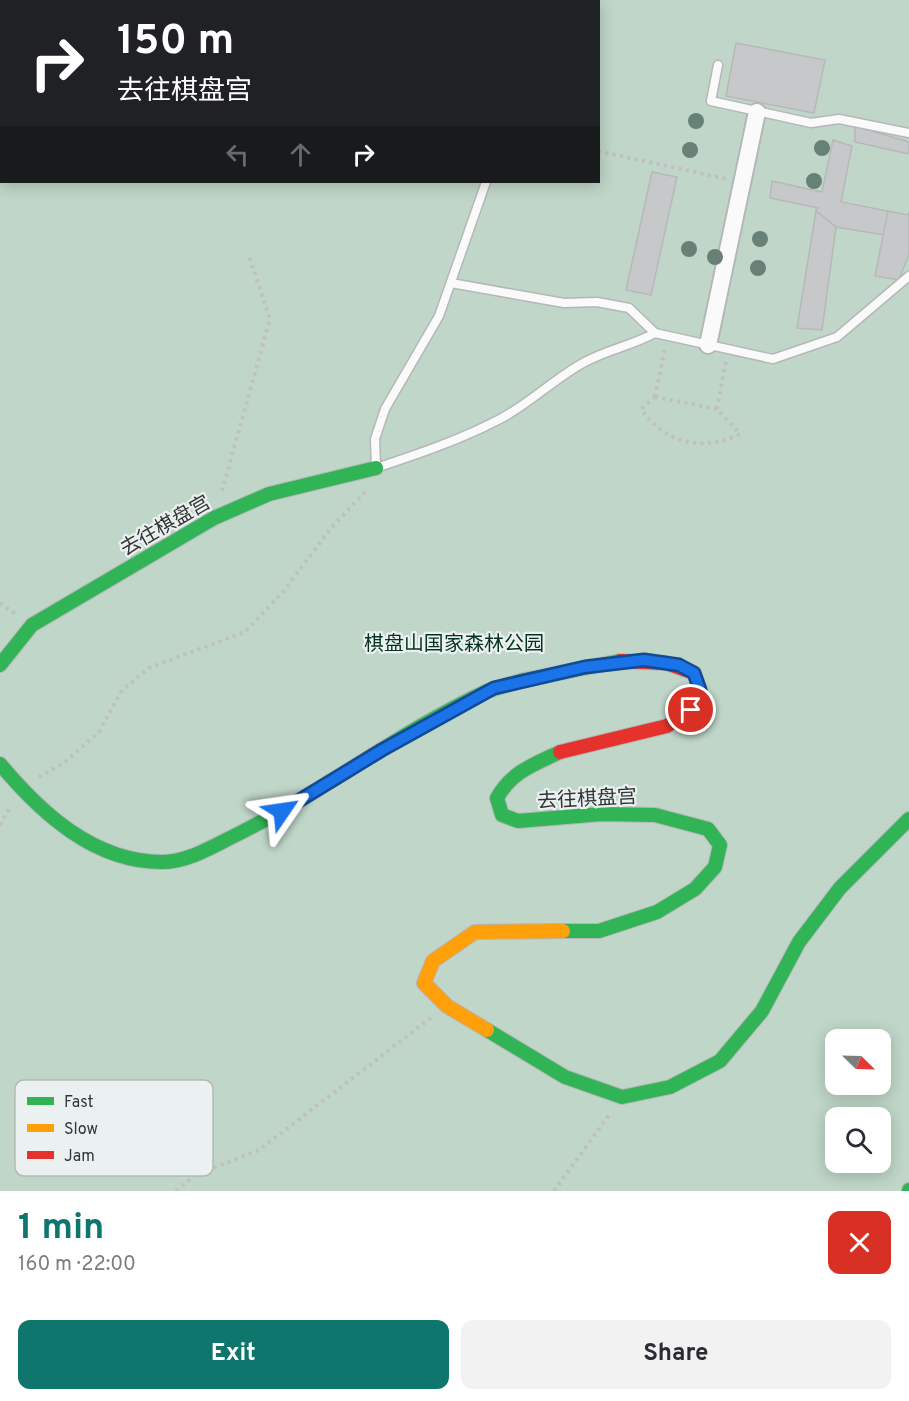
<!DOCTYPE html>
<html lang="en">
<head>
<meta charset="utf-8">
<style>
	body { margin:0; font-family:Overpass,"Noto Sans SC",sans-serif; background:#f2f2f3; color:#2b2b33; height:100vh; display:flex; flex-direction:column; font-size:22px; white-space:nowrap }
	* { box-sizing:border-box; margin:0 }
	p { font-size:20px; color:#7c7c81 }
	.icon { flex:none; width:33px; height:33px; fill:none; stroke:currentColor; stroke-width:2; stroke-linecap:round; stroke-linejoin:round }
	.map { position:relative; height:1191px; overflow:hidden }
	.details { display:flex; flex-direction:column; background:#fff; flex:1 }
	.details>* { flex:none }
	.guide { position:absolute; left:0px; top:0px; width:600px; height:183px; box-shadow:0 3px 15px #0003; background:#202124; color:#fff; overflow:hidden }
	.needle { width:39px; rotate:113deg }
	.fabs { position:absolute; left:825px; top:1029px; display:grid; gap:12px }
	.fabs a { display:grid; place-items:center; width:66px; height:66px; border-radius:12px; background:#fff; box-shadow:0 3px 15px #0003; font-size:30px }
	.pin { position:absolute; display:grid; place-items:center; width:51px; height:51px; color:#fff; margin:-26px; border:3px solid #fff; border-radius:50%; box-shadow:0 2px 6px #0007 }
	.me { position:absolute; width:66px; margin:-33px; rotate:58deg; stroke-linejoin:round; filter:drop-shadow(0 0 4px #0008) }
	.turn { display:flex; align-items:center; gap:21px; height:126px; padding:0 18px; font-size:27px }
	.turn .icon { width:78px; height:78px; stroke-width:2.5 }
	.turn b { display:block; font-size:42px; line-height:51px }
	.lanes { display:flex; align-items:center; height:57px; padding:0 18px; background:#0003; justify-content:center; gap:30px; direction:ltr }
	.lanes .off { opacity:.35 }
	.round { display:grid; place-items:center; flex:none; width:63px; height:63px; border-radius:12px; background:#f2f2f3 }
	.summary { display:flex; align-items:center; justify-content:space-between; height:102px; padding:0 18px }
	h1 { font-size:36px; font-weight:700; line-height:45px; color:#0f766e }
	.cta { display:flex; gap:12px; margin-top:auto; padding:12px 18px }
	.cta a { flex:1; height:69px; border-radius:12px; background:#0f766e; color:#fff; font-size:24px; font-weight:700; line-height:69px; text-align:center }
	.cta a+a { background:#f2f2f3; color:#2b2b33 }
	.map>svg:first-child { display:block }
	.green { fill:#bfd6c8; fill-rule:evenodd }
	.building { fill:#c6c8c9; stroke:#b7b8b9; stroke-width:1.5 }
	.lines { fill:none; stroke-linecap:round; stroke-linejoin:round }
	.lane-casing { stroke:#b5b7b8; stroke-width:11 }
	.street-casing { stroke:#b5b7b8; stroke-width:20 }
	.fast-casing { stroke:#b5b7b8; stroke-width:16 }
	.slow-casing { stroke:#b5b7b8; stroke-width:16 }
	.jam-casing { stroke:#b5b7b8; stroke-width:16 }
	.path { stroke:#c0c0c0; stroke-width:4; stroke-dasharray:3 4.5; stroke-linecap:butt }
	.lane { stroke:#fafafb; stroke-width:8 }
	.street { stroke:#fafafb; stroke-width:16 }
	.fast { stroke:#30b455; stroke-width:14 }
	.slow { stroke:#ff9f0a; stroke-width:14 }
	.jam { stroke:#e5322d; stroke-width:14 }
	.tree { fill:#688176 }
	.route-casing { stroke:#114b97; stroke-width:15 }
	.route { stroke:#1a73e8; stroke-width:10 }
	.labels { text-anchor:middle; stroke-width:4.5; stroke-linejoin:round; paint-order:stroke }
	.street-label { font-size:20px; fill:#343636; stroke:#ebf0f1 }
	.park-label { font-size:20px; fill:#06331d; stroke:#ebf0f1 }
	.key { fill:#ebf0f1; stroke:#b4b8b9; stroke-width:1.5 }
	.key-label { font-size:16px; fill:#343636 }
</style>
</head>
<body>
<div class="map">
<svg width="909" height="1191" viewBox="0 0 909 1191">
	<rect width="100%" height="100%" fill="#dfe1e3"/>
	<!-- green -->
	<path class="green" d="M0 0H909V1191H0ZM2 2H598V182H2ZM836 1040H880V1084H836ZM836 1118H880V1162H836Z"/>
	<!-- building -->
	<g class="building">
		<polygon points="736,43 825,60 814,113 726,96"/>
		<polygon points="855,126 909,142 909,154 855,142"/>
		<polygon points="833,140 852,146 841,202 888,211 884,235 836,227 816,211 818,208 770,198 772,181 822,192"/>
		<polygon points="652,172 677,177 651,295 626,290"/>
		<polygon points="816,211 836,227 822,330 797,328"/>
		<polygon points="888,211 908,215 909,212 909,254 899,280 875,276"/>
	</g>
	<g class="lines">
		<defs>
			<g id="lane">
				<polyline points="558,2 559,0"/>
				<polyline points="718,65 711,101 811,123 839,119 909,133"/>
				<path d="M486 182 439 316 385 409 375 439 376 468C418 454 460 440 500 419 529 404 554 379 583 363 606 350 631 346 655 333L773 359 837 337 909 276"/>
				<polyline points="451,283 564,303 597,302 629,308 655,333"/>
			</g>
			<polyline id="street" points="708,345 757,112"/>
			<g id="fast">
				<polyline points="0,665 32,625 214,518 269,494 376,468"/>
				<path d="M560 752C535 764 511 772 497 798L502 815 518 821 602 814 655 815 708 829 720 845 715 867 695 889 657 912 599 931H563"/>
				<path d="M0 764C41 813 94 862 162 862 189 862 215 845 238 834 324 791 401 731 487 691L524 680 620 661"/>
				<polyline points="487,1030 565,1077 622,1097 670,1087 720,1061 762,1011 799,942 840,888 909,819"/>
				<polyline points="909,1190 909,1191"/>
			</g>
			<polyline id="slow" points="487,1030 447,1006 424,983 433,961 475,932 563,931"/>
			<polyline id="jam" points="560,752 667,726 691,710 700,690 694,673 666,663 620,661"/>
		</defs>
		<!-- lane casing -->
		<use href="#lane" class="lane-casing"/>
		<!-- street casing -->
		<use href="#street" class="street-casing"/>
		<!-- fast casing -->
		<use href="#fast" class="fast-casing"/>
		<!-- slow casing -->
		<use href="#slow" class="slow-casing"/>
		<!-- jam casing -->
		<use href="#jam" class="jam-casing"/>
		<!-- path -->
		<g class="path">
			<polyline points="529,0 529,2"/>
			<polyline points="598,151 727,179"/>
			<path d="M655 397 717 409 740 434C702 452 666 444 641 409Z"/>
			<polyline points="655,397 665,348"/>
			<polyline points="717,409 726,361"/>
			<polyline points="222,491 270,319 248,253"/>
			<polyline points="0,603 17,615"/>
			<polyline points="39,777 65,762 99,732 122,690 149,668 245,632 282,593 332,527 365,492"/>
			<polyline points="0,825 11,805"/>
			<polyline points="176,1191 195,1175 259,1150 432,1017"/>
			<polyline points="554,1191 609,1115"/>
		</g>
		<!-- lane -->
		<use href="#lane" class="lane"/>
		<!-- street -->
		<use href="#street" class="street"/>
		<!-- fast -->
		<use href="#fast" class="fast"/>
		<!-- slow -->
		<use href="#slow" class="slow"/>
		<!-- jam -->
		<use href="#jam" class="jam"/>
	</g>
	<!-- trees -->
	<g class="tree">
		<circle cx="696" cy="121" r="8"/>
		<circle cx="822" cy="148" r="8"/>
		<circle cx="690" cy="150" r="8"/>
		<circle cx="814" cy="181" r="8"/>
		<circle cx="760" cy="239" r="8"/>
		<circle cx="689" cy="249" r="8"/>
		<circle cx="715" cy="257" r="8"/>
		<circle cx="758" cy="268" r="8"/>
	</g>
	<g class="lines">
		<defs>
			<polyline id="route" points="282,811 382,750 494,688 585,667 644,660 679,665 694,673 700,690 691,710"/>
		</defs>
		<!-- route casing -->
		<use href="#route" class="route-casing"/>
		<!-- route -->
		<use href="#route" class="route"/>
	</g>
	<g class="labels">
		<!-- street labels -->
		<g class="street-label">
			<text transform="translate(165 525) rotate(-30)" y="7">去往棋盘宫</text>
			<text transform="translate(587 798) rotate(-3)" y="7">去往棋盘宫</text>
		</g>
		<!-- park labels -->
		<g class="park-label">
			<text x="454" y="650">棋盘山国家森林公园</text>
		</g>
	</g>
	<!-- legend -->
	<rect x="15" y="1080" width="198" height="96" rx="9" class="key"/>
	<rect x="27" y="1097" width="27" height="8" fill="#30b455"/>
	<rect x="27" y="1124" width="27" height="8" fill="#ff9f0a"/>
	<rect x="27" y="1151" width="27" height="8" fill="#e5322d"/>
	<g class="key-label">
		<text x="64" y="1107">Fast</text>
		<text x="64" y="1134">Slow</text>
		<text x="64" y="1161">Jam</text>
	</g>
</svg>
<div class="fabs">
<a><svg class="needle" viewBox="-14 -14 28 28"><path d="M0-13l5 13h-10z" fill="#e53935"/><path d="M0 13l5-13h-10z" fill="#7c7c81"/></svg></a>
<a><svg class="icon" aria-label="search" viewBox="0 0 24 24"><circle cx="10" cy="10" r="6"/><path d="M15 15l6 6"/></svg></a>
</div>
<div class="pin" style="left:691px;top:710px;background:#d93025"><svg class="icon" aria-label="arrive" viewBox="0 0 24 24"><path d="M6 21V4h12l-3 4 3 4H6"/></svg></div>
<svg class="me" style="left:282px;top:811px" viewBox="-20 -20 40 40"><path d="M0-17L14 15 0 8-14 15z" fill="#1a73e8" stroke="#fff" stroke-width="4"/></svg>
<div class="guide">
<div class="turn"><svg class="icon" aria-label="right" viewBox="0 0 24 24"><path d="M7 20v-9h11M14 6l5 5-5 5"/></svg><div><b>150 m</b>去往棋盘宫</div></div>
<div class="lanes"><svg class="icon off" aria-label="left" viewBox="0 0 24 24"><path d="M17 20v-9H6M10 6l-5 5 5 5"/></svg><svg class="icon off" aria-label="ahead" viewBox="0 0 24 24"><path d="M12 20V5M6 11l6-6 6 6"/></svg><svg class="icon" aria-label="right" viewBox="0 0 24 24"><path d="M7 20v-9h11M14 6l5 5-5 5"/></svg></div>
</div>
</div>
<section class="details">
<div class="summary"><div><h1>1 min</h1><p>160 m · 22:00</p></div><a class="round" style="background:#d93025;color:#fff"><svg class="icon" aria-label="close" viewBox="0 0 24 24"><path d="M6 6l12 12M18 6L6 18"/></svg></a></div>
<div class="cta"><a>Exit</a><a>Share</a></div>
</section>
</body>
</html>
